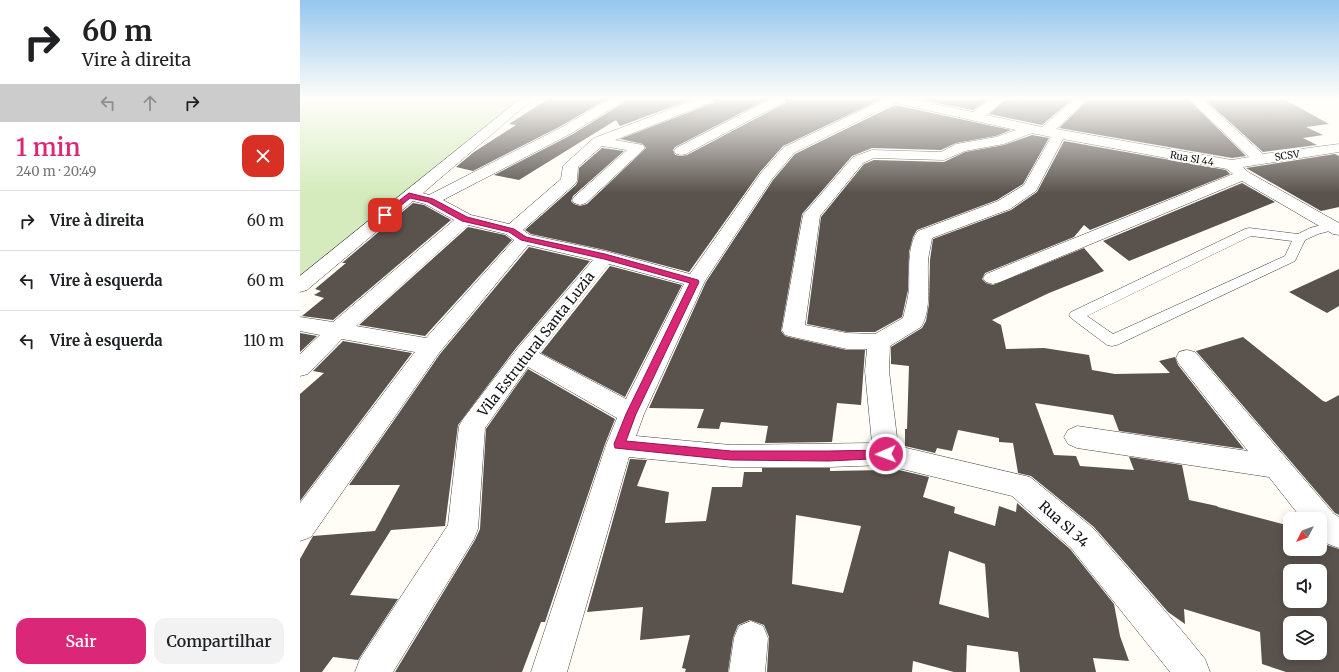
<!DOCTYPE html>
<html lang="pt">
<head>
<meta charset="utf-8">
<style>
	body { margin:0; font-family:Merriweather,serif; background:#f2f2f2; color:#202124; height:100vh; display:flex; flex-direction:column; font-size:15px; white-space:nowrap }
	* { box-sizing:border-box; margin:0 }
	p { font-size:13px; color:#757577 }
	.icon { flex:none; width:22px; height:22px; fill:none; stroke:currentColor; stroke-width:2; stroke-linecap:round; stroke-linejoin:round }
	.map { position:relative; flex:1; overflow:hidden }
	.sheet { display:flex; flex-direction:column; background:#fff; width:300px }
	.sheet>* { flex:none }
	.top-card { background:#fff; color:#202124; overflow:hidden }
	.needle { width:26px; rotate:228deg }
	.buttons { position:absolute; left:983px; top:512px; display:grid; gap:8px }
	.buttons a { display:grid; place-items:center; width:44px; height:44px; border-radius:8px; background:#fff; box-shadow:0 2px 10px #0003; font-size:20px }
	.pin { position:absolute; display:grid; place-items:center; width:34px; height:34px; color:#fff; margin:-17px; border-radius:8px; box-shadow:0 2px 6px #0006 }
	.me { position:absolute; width:44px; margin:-22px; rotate:268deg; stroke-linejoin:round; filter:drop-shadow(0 0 3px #0008) }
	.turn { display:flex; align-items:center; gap:14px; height:84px; padding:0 16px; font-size:18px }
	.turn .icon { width:52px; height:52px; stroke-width:2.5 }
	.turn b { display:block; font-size:28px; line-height:34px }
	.lanes { display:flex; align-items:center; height:38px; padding:0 16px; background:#0003; justify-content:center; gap:20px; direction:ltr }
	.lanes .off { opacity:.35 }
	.round { display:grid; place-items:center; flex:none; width:42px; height:42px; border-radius:12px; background:#f2f2f2 }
	.headline { display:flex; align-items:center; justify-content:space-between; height:68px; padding:0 16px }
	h1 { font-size:24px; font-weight:600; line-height:30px; color:#db2777 }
	.action { display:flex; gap:8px; margin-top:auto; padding:8px 16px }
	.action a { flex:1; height:46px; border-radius:12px; background:#db2777; color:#fff; font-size:16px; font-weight:600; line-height:46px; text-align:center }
	.action a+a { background:#f2f2f2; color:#202124 }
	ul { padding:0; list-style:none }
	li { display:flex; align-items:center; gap:12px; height:60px; padding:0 16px; border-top:1px solid #e0e0e0 }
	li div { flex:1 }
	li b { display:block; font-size:15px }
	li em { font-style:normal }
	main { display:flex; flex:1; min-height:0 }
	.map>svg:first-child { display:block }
	.green { fill:#d5ebbd }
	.building { fill:#5a524d; fill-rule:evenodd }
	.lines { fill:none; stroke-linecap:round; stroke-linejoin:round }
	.service-casing { stroke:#444; stroke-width:1 }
	.minor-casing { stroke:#444; stroke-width:1 }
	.service { fill:#fff; fill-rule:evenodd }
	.minor { fill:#fff; fill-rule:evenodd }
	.route { fill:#db2777; stroke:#8e194d }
	.labels { text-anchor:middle; stroke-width:4; stroke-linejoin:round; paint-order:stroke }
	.far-street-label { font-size:10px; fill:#111; stroke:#fff }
	.near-street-label { font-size:14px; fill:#111; stroke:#fff }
</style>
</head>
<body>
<main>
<section class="sheet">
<div class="top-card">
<div class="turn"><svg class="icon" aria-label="right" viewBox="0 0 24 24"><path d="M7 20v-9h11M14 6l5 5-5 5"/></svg><div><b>60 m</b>Vire à direita</div></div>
<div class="lanes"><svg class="icon off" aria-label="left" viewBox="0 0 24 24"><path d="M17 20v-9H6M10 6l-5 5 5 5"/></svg><svg class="icon off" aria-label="ahead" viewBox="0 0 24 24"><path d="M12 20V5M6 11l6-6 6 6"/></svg><svg class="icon" aria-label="right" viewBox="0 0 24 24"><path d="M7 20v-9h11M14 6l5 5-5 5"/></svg></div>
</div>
<div class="headline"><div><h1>1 min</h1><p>240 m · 20:49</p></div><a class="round" style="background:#d93025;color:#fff"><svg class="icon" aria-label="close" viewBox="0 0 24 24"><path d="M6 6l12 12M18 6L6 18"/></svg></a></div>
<ul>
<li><svg class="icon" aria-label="right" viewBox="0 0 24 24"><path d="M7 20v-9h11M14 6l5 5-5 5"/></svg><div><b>Vire à direita</b></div><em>60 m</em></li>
<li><svg class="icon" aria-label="left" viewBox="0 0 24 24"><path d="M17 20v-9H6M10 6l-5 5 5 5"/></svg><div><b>Vire à esquerda</b></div><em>60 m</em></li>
<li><svg class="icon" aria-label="left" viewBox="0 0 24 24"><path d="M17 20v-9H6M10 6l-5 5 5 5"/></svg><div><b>Vire à esquerda</b></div><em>110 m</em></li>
</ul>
<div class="action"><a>Sair</a><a>Compartilhar</a></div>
</section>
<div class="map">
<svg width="1039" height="672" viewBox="0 0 1039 672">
	<rect width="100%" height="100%" fill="#fffdf5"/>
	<!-- green -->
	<polygon class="green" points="0,99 221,99 0,278"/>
	<!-- building -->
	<g class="building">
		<polygon points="248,99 307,99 261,126 173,171 156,167 174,152 216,125 209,124"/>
		<polygon points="325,99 393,99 320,126 316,120 219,180 194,175 273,134 323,103"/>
		<polygon points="415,99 468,99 375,147 373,150 375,155 381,156 387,155 485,103 487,99 582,99 483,146 460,172 389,272 305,250 231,234 225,230 276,185 278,181 279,168 302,148 324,151 273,196 271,201 274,204 280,206 287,204 346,148 343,144 320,139 413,103"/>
		<polygon points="616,99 690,99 673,110"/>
		<polygon points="707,99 773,99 742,125 689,114"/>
		<polygon points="789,99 888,99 946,156 932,158 759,128"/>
		<polygon points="904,99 984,99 1029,124 1006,127 1023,135 1003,138 1017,145 963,152"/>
		<polygon points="595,105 711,130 696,136 656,143 641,150 572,148 552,156 502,214 481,331 485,336 493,338 547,350 565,350 561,405 537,403 532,442 465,443 468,426 421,422 419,429 397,428 404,409 349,408 406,282 473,180 495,154"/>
		<polygon points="732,135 749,138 723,184 697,200 617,230 613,237 609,252 608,290 602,317 575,332 547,332 507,324 521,217 564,164 574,160 644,162 665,152 704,145"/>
		<path d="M764 141 926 170 930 174 790 230 784 225 774 237 685 273 682 279 686 283 693 285 784 248 804 271 749 293 692 320 701 325 706 349 744 348 789 355 792 370 815 374 870 373 859 361 875 357 878 365 944 449 819 431 813 415 735 403 754 455 776 456 780 466 834 470 829 457 882 465 889 500 917 506 918 507 990 526V549H1020V540L1027 545 1039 549V672H986L962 664 960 632 884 609 885 624 868 612 794 527 731 476 718 473 713 443 699 442V438L658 430 652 451 637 448 635 453 605 446V429H607L609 366 591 364V347L622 328 626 321 629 304 630 260 633 239 711 210 737 192ZM990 571H1020V601H990ZM990 623H1020V653H990Z"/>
		<polygon points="1035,154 1039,156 1039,207 1021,211 946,168"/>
		<polygon points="942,183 975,202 829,261 803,241"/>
		<polygon points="113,203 124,205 151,220 33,320 2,316 24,298 14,295 21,291 15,289 46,263 42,263"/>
		<polygon points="168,227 205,235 212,240 125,336 59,325"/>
		<polygon points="229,247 290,261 216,348 158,425 145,526 91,530 50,595 98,599 58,660 33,657 22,672 0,672 0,559 13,536 75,531 100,485 49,485 140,354"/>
		<polygon points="310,266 382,285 325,397 241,353"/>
		<polygon points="1039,269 1039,306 1027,313 989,292"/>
		<polygon points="0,333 17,336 0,352"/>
		<polygon points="943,337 1023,401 1026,402 1039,395 1039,515 1035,513 896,351"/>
		<polygon points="43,341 112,353 0,501 0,394 24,373 13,371"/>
		<polygon points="228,369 315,419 305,444 245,622 241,622 222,672 95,672 175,540 180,529 186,429"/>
		<path d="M330 459 347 460 337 486 369 492 365 523 406 521 412 487H442L444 472H462V468H530V471L585 470 586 467 629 477 623 497 655 507 654 513 695 526 699 506 716 512 717 503 770 549 814 604 820 636 829 661 793 658 796 672H720L718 652 667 645 666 672H654L613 661 612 672H467L469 637 464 625 450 620 438 625 433 638 428 672H385L386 669 382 668 390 635 340 640 343 607 287 612ZM496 515 561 526 543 593 492 584ZM649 551 685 564 689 618 639 604Z"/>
	</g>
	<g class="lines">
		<defs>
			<path id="service" d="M1033 222 1037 223 1039 226 1037 229 1018 234 1005 240 995 261 817 345 812 346 807 345 771 318 769 315 771 312 945 229 949 228 998 234 1010 228ZM951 236 992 241 985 256 813 334 787 316Z"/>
			<g id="minor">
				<path d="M220 99H233L123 193 129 195 262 127 310 99H324L322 102 272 133 143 200 171 215 209 224 261 179 263 166 266 163 294 138 397 99H414L412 102 315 140 343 145 345 148 286 203 280 205 274 203 272 200 274 197 327 150 302 146 278 167 277 181 275 184 223 230 230 235 305 251 390 274 461 173 484 147 585 99H610L673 112 692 99H706L686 115 742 127 775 99H788L756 129 932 160 949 157 889 99H902L963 154 1039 144V152L943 167 948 172 1039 223V235L1033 234 942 181 700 282 693 284 686 282 683 278 686 274 933 174 927 169 763 139 736 191 710 209 632 238C631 246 628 255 628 263 627 283 632 309 621 327L590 346 589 371 598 446 730 477 793 528 883 632 905 659 910 672H870L771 548 712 496 586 465 529 467H431L329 457 267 672H231L306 445 317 418 228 367 185 428 178 529 174 539 93 672H55L60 659 148 525 159 426 163 419 217 349 293 260 228 245 139 353 11 537 0 541V503L115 352 42 339 8 374 0 376V354L20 335 0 331V317L33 322 154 220 125 204 113 201 7 290 0 292V276ZM595 103 716 130 696 137 656 144 641 152 572 150 553 157 503 215 482 330 485 335 493 337 547 349H567L565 371 572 443 431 445 336 436 344 414 405 281 472 179 494 153ZM732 133 751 137 724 185 698 201 618 231C606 248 610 271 609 290 608 299 605 309 603 318L575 334 547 333 505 325 520 216 563 163 574 158 644 160 665 151 704 144ZM168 225 206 234 214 240 126 338 56 326ZM309 264 384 284 326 399 239 353Z"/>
				<polygon points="471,99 486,99 484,102 386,154 381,155 376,154 374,151 376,148"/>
				<polygon points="887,350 895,352 1034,514 1039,517 1039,548 1028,544 1020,538 1020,519 1002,519 969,477 777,448 768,444 764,437 768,430 777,426 948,451 879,364 876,358 879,352"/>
				<polygon points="451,621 463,626 468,638 465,672 429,672 434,638 439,626"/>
			</g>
		</defs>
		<!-- service casing -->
		<use href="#service" class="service-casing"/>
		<!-- minor casing -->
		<use href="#minor" class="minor-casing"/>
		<!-- service -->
		<use href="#service" class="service"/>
		<!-- minor -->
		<use href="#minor" class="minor"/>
	</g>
	<!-- sky -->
	<linearGradient id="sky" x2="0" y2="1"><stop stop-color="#95c6ee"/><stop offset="0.51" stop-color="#fffefa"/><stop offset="1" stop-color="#fffefa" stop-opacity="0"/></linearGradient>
	<rect width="1039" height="193" fill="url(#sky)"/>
	<!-- route -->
	<polygon class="route" points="109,193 133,199 167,217 214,229 226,237 305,254 398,280 399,282 336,414 326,441 431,451 529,451 586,450 590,451 592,454 590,458 529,461 431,460 315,448 314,444 326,414 390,283 304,259 221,240 209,232 162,221 128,202 110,198 87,217 82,217 82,214"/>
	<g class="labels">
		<!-- far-street labels -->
		<g class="far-street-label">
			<text transform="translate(987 155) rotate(-8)" y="4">SCSV</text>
			<text transform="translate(892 158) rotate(10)" y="4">Rua Sl 44</text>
		</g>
		<!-- near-street labels -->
		<g class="near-street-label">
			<text transform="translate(236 344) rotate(-52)" y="5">Vila Estrutural Santa Luzia</text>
			<text transform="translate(764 524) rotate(42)" y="5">Rua Sl 34</text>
		</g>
	</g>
</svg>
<div class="buttons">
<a><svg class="needle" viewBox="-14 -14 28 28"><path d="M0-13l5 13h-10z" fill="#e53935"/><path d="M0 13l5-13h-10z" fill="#757577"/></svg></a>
<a><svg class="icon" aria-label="sound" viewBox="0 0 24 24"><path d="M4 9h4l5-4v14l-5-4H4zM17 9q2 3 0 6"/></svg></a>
<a><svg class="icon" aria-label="layers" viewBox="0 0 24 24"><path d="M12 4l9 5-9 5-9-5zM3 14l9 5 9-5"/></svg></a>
</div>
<div class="pin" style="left:85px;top:215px;background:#d93025"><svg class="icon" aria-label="arrive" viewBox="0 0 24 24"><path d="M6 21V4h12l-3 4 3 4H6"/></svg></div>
<svg class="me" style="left:586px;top:454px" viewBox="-20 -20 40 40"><circle r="17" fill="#db2777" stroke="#fff" stroke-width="3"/><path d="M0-11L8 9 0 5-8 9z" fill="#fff"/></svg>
</div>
</main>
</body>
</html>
